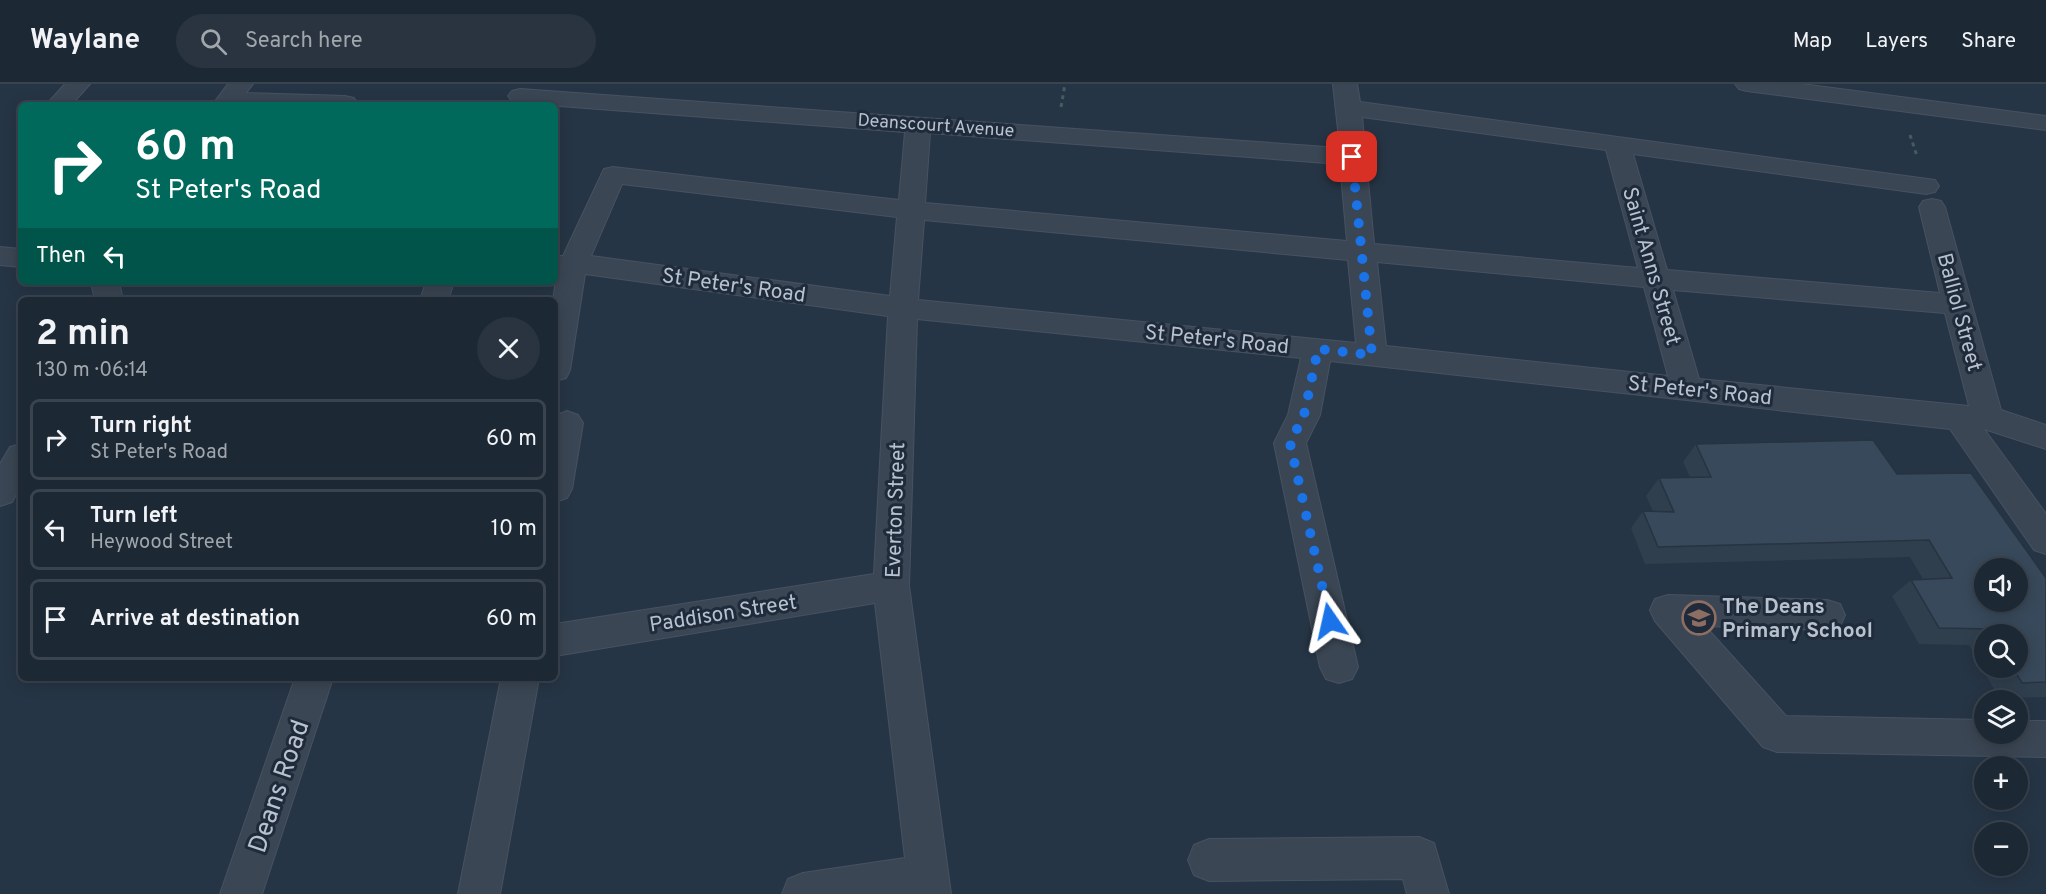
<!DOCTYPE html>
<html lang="en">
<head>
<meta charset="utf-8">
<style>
	body { margin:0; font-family:Overpass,sans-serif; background:#293440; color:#f1f3f6; height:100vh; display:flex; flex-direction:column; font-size:22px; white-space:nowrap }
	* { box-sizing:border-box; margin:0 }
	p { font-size:20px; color:#a0a6ac }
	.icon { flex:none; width:33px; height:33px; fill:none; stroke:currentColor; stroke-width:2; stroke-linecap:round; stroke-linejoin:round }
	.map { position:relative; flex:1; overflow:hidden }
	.drawer { position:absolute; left:18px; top:213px; width:540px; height:384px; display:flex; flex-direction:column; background:#1c2834; border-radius:9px; box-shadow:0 3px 15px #0003,0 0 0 2px #3a444f }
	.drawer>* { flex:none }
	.hud { position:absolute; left:18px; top:18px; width:540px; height:183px; border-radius:9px; box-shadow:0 3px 15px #0003,0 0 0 2px #3a444f; background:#00695c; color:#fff; overflow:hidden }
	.controls { position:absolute; left:1974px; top:474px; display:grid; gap:12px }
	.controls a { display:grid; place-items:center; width:54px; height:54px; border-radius:50%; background:#1c2834; box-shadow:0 3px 15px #0003,0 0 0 2px #3a444f; font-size:30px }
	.pin { position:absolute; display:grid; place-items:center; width:51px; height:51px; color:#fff; margin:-26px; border-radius:12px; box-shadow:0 3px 9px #0006 }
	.me { position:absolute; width:66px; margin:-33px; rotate:349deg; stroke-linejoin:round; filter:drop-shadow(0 0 4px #0008) }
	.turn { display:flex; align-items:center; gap:21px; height:126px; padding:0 18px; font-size:27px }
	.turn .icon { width:78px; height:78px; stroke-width:2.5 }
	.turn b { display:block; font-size:42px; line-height:51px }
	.then { display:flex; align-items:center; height:57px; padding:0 18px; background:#0003; gap:12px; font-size:22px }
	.round { display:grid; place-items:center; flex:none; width:63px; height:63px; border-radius:32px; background:#293440 }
	.headline { display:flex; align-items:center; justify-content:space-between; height:102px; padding:0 18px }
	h1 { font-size:36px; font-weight:700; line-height:45px }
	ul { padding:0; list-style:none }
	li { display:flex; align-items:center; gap:18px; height:81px; margin:0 12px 9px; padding:0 6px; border:3px solid #3a444f; border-radius:9px }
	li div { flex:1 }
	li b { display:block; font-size:22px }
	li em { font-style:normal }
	header { display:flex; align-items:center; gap:36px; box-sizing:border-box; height:84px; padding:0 30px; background:#1c2834; border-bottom:2px solid #3a444f }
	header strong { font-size:28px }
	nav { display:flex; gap:33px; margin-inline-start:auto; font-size:21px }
	.search { width:420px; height:54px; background:#293440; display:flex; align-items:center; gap:15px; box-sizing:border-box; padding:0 21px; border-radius:33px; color:#a0a6ac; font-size:22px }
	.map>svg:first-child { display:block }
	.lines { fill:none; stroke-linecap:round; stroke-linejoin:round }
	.minor-casing { stroke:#475261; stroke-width:2 }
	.path { stroke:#415d5d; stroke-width:3; stroke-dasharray:4 4; stroke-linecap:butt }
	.minor { fill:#3b4654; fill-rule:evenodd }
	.wall { fill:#303f4e; fill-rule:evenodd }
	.building { fill:#38495b; stroke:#273340; stroke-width:1.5; fill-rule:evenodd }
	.route { stroke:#1a73e8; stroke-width:10; stroke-dasharray:0 18 }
	.labels { text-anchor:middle; stroke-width:6; stroke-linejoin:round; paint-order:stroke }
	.far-street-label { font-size:18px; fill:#b8c2ce; stroke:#1f2b3a }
	.street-label { font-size:21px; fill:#b8c2ce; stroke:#1f2b3a }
	.poi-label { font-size:21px; font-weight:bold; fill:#b8c2ce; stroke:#1f2b3a; text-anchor:start }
	.near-street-label { font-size:26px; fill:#b8c2ce; stroke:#1f2b3a }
</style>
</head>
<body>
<header>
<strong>Waylane</strong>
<div class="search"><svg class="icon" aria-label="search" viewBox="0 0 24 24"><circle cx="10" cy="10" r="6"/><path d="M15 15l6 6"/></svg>Search here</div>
<nav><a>Map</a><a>Layers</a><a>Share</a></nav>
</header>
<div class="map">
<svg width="2046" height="810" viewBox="0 0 2046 810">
	<rect width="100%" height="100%" fill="#263545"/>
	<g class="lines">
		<defs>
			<g id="minor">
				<polygon points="65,0 90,0 71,21 46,21"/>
				<polygon points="228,0 253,0 246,9 345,12 354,14 357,19 219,21 216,16"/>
				<path d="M1333 0H1357L1360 18 1935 96 1939 102 1935 108 1926 110 1633 70 1667 186 1940 209 1919 123 1923 117 1932 115 1941 117 1945 123 2001 326 2046 341V365L1984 345 2046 430V470L2034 466 1950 345 1330 277 1320 331 1306 359 1358 583 1352 595 1339 599 1326 595 1320 583 1274 359 1288 331 1301 274 917 235 909 502 951 810H782L788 795 803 789 905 774 875 519 555 572V540L874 490 888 232 585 190 570 286 566 294 555 297V216H553L557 190H555V172H563L604 85 613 83 899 116 905 48 520 19 512 17 508 12 512 7 520 5 1340 64ZM1362 33 1606 66 1638 184 1374 160ZM930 49 1340 80 1347 157 925 119ZM622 100 897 133 890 212 591 172ZM924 136 1348 176 1356 259 918 216ZM1377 178 1644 203 1668 292 1386 262ZM1673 206 1945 229 1969 322 1699 295Z"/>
				<polygon points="1735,0 1802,0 2046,32 2046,46 1747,7 1739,5"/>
				<polygon points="0,163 21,165 21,183 0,181"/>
				<polygon points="91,198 119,198 123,216 95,216"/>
				<polygon points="426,198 454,198 448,216 420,216"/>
				<polygon points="567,327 578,331 583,339 572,405 567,414 555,418 555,332"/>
				<polygon points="21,360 21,401 12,418 0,422 0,380 10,363"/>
				<polygon points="1668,511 1827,516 1840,520 1845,531 1840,542 1827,546 1705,542 1786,632 1984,636 1984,650 2018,650 2018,637 2046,637 2046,673 1777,668 1763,663 1655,537 1650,526 1655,515"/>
				<polygon points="295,594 333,594 262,810 220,810"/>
				<polygon points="501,594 539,594 500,810 458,810"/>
				<polygon points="1419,753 1434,759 1449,810 1407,810 1403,795 1209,797 1194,791 1188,776 1194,761 1209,755"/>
			</g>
		</defs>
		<!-- minor casing -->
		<use href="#minor" class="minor-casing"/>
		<!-- path -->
		<g class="path">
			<polyline points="1061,23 1065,0"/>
			<polyline points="1910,51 1917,72"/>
		</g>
		<!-- minor -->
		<use href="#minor" class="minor"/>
	</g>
	<!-- wall -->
	<path class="wall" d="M1696 360 1897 390 2046 494V613L1999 614 1969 561 1919 560 1892 512 1911 496 1923 495 1910 473 1645 480 1631 444 1643 427H1653L1646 412 1659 394 1690 393 1683 378ZM1984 550H2018V584H1984Z"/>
	<!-- building -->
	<path class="building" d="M1873 356 1897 390 1971 389 2046 494V598L2022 599 2013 584H2018V550H1993L1990 545 1939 544 1911 496 1952 494 1929 456 1658 463 1643 427 1674 428 1659 394 1711 393 1696 360ZM1984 484H2018V518H1984Z"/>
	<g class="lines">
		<!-- route -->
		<polyline class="route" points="1330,537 1290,359 1304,331 1318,265 1372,271 1352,73"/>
	</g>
	<!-- icons -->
	<defs>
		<symbol id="school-ring" viewBox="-11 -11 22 22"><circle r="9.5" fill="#1f2b3a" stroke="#8d6e63" stroke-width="1.5"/><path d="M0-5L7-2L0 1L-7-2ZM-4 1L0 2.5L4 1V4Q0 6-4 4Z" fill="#8d6e63"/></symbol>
	</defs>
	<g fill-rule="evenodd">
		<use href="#school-ring" x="1680" y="515" width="38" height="38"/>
	</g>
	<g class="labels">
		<!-- far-street labels -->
		<g class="far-street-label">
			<text transform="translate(936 41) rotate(4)" y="6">Deanscourt Avenue</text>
		</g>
		<!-- street labels -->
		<g class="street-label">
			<text transform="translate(1652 182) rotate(74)" y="7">Saint Anns Street</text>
			<text transform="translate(734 201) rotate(8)" y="7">St Peter's Road</text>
			<text transform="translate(1960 228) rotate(75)" y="7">Balliol Street</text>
			<text transform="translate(1217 255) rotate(6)" y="7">St Peter's Road</text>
			<text transform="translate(1700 306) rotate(6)" y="7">St Peter's Road</text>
			<text transform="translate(895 426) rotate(-88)" y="7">Everton Street</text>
			<text transform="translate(723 529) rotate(-9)" y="7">Paddison Street</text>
		</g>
		<!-- poi labels -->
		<g class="poi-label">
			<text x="1722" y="529">The Deans<tspan x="1722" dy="24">Primary School</tspan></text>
		</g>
		<!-- near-street labels -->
		<g class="near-street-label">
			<text transform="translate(278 702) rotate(-71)" y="9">Deans Road</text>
		</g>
	</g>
</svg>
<div class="controls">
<a><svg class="icon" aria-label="sound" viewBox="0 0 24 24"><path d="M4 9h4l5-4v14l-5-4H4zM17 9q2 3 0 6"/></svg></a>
<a><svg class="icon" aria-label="search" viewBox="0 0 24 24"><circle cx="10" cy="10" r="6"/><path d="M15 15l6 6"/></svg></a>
<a><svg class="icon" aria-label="layers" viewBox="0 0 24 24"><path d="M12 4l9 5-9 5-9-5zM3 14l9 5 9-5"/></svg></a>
<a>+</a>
<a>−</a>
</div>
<div class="pin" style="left:1352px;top:73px;background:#d93025"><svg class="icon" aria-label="arrive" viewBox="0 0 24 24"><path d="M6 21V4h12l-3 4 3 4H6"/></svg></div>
<svg class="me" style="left:1330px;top:537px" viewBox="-20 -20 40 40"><path d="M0-17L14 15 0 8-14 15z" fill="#1a73e8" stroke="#fff" stroke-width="4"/></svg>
<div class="hud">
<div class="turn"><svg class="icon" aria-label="right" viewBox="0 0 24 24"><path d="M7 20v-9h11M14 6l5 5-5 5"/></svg><div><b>60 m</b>St Peter's Road</div></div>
<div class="then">Then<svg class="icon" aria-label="left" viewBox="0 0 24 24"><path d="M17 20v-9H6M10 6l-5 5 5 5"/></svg></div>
</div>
<section class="drawer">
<div class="headline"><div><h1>2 min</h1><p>130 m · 06:14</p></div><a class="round"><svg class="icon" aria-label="close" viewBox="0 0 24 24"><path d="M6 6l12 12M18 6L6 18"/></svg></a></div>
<ul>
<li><svg class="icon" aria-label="right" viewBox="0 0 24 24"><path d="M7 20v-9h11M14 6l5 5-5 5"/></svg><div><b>Turn right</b><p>St Peter's Road</p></div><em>60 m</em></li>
<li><svg class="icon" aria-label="left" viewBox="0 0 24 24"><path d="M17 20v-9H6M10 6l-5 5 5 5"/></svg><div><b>Turn left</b><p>Heywood Street</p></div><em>10 m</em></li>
<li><svg class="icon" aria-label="arrive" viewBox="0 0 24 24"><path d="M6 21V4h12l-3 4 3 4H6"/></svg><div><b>Arrive at destination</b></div><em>60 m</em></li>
</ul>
</section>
</div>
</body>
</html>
